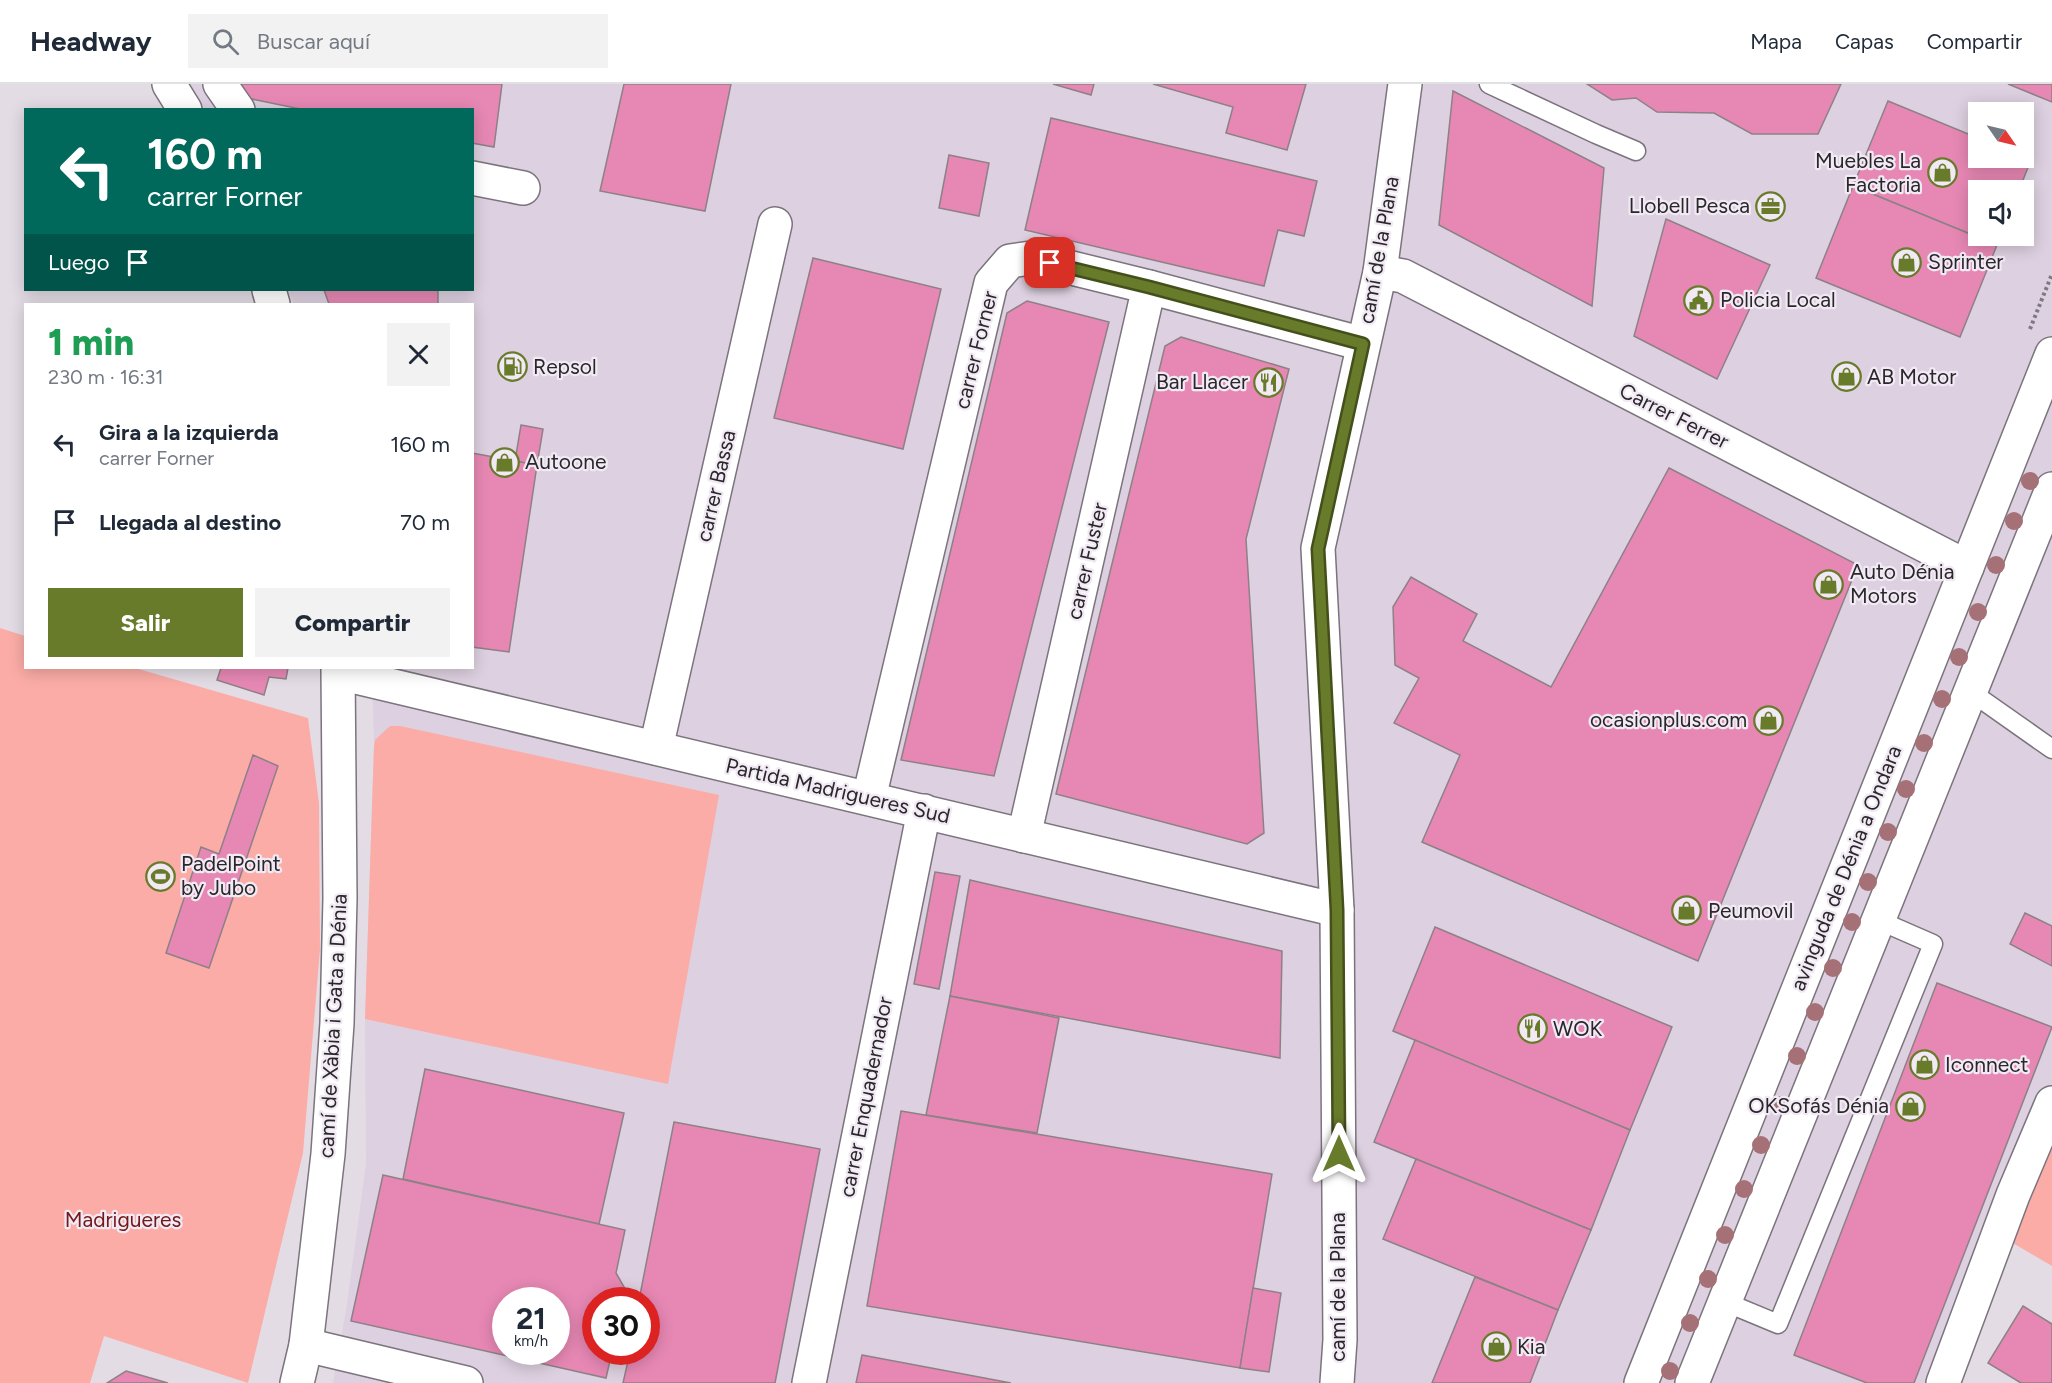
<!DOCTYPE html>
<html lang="es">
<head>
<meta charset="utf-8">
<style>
	body { margin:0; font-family:Figtree,sans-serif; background:#f2f2f3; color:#1f2937; height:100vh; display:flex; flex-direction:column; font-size:22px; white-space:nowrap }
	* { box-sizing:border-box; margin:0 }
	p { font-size:20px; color:#747a83 }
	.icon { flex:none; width:33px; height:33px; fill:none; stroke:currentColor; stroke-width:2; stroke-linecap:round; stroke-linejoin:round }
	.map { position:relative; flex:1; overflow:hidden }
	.details { position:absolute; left:24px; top:219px; width:450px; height:366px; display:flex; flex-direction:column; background:#fff; border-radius:0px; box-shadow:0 3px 15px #0003 }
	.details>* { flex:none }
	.guide { position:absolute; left:24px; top:24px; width:450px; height:183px; border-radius:0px; box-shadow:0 3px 15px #0003; background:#00695c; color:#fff; overflow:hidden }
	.needle { width:39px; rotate:124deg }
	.controls { position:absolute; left:1968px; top:18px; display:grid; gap:12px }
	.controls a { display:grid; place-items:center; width:66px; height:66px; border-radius:0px; background:#fff; box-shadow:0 3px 15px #0003; font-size:30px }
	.speed { position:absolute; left:492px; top:1203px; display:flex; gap:12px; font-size:30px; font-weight:700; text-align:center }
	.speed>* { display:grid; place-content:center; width:78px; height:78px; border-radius:50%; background:#fff; box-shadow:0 3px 15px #0003; line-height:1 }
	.speed small { font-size:15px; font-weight:400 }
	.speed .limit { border:9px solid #d22; background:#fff; color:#111 }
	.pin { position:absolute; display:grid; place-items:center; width:51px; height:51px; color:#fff; margin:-26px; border-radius:12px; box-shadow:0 3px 9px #0006 }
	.me { position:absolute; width:66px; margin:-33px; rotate:0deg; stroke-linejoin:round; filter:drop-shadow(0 0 4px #0008) }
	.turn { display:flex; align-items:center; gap:21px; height:126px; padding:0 24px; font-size:27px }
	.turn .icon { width:78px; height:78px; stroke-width:2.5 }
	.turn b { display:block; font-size:42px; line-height:51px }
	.then { display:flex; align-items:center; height:57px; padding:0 24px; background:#0003; gap:12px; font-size:22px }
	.round { display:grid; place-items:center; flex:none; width:63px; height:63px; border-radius:0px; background:#f2f2f3 }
	.headline { display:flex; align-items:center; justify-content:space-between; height:102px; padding:0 24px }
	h1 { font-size:36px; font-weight:800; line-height:45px; color:#1e9e55 }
	.action { display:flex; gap:12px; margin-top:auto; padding:12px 24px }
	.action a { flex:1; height:69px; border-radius:0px; background:#687b2b; color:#fff; font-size:24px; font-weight:800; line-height:69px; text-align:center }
	.action a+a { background:#f2f2f3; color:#1f2937 }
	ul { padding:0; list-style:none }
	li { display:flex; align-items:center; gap:18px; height:78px; padding:0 24px }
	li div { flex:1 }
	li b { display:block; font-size:22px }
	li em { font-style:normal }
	header { display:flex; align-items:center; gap:36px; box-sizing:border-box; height:84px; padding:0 30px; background:#fff; border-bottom:2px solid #e0e1e3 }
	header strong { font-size:28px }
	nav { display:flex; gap:33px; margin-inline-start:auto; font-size:21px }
	.search { width:420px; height:54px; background:#f2f2f3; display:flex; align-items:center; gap:15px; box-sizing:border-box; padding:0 21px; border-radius:0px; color:#747a83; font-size:22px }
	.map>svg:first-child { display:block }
	.built { fill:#ddd0e0; fill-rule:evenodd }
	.green { fill:#fbaca6 }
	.building { fill:#e788b4; stroke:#8d8186; stroke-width:1.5; fill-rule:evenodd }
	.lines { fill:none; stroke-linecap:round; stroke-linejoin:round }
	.lane-casing { stroke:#7b747d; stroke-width:21 }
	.street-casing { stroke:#7b747d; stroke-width:36 }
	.primary-casing { stroke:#7b747d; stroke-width:36 }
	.path { stroke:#7e7980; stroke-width:4; stroke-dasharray:3 3; stroke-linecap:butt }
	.lane { stroke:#fff; stroke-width:18 }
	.street { stroke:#fff; stroke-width:33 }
	.primary { stroke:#fff; stroke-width:33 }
	.tree { fill:#a57076 }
	.route-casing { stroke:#44501c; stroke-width:15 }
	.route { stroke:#687b2b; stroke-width:10 }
	.labels { text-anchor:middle; stroke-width:4.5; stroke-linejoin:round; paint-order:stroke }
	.poi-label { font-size:21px; fill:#2a272b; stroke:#f1e9f3; text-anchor:start }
	.street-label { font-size:21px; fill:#2a272b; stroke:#f1e9f3 }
	.park-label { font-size:21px; fill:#73181b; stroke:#f1e9f3 }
</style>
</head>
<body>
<header>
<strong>Headway</strong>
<div class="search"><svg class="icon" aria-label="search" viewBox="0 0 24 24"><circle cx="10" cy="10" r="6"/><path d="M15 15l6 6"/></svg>Buscar aquí</div>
<nav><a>Mapa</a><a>Capas</a><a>Compartir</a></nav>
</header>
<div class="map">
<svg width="2052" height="1299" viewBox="0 0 2052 1299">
	<rect width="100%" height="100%" fill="#e3dce5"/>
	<!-- built -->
	<path class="built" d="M190 0H2052V1054L1958 1299H333L346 1227 366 1080 365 935 374 662 372 584H472V220H294L288 206H472V26L205 25ZM1978 28H2024V74H1978ZM1978 106H2024V152H1978ZM506 1216H556V1268H506ZM596 1216H646V1268H596Z"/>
	<!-- green -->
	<g class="green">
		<polygon points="0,544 25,552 26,584 135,584 308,634 319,719 320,865 303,1069 248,1299 104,1252 90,1299 0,1299"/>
		<polygon points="390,642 400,642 719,711 668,1000 365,935 374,662 375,656"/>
		<polygon points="2052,1054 2052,1182 2006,1155"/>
	</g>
	<!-- building -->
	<g class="building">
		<polygon points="233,0 502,0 494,63 472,59 472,26 305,26 242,13"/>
		<polygon points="624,0 731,0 705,127 600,107"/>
		<polygon points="1053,0 1094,0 1091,11"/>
		<polygon points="1153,0 1306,0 1287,66 1226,49 1233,23"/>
		<polygon points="1587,0 1841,0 1818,50 1752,50 1714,29 1657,28 1636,14 1612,16"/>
		<polygon points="2008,0 2052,0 2052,18"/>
		<polygon points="1453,7 1604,84 1592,222 1439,141"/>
		<polygon points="1888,17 1978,54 1978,74 2024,73 2031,76 2019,106 1978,106 1978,152 2001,152 1997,161 1853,102"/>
		<polygon points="1051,34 1317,97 1304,152 1278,146 1264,202 1025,146"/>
		<polygon points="949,71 989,79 979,132 939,124"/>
		<polygon points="1853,102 1997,161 1960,253 1816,194"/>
		<polygon points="1666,135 1770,181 1717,295 1634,252"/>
		<polygon points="813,174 941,205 903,365 774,334"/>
		<polygon points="324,206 438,206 438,220 329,220"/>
		<polygon points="1027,217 1109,238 994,692 901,676 1007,229"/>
		<polygon points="1181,253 1289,285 1246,455 1264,749 1247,760 1056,710 1165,262"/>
		<polygon points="521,341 543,345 537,381 515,377"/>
		<polygon points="472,369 537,381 509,568 472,563"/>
		<polygon points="1669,384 1858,481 1698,877 1422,758 1460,671 1394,639 1419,594 1395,581 1393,523 1411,493 1477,530 1463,557 1551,603"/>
		<polygon points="221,584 288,584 286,595 269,593 264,611 217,596"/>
		<polygon points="253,671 278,682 209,884 166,869 201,763 219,770"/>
		<polygon points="935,788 960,792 939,905 914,900"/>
		<polygon points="970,796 1282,867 1280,974 950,912"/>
		<polygon points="2025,829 2052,842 2052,882 2010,860"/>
		<polygon points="1435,843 1672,943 1630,1046 1393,947"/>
		<polygon points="1937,899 2052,943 1914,1299 1867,1299 1794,1271"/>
		<polygon points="950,912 1059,934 1037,1049 926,1031"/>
		<polygon points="1415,956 1630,1046 1591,1146 1374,1058"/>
		<polygon points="425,985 624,1029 599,1140 403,1095"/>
		<polygon points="901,1027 1272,1090 1240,1284 867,1222"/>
		<polygon points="674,1038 820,1065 775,1299 623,1299 630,1268 646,1268 646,1216 639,1216"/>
		<polygon points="1416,1075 1591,1146 1558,1226 1383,1155"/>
		<path d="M383 1091 625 1146 616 1189 627 1208 625 1216H596V1268H612L606 1294 351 1237ZM506 1216H556V1268H506Z"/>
		<polygon points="1475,1193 1558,1226 1530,1299 1432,1299"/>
		<polygon points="1253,1204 1281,1209 1269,1288 1240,1284"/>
		<polygon points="2023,1222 2052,1240 2052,1299 2021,1299 1988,1279"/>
		<polygon points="862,1271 1011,1299 856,1299"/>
		<polygon points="126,1287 168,1299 107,1299"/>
	</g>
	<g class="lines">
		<defs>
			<g id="lane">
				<polyline points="1489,0 1596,50 1636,67"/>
				<polyline points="1971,608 2052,665"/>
				<polyline points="1725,1218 1778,1240 1933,860 1878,836"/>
			</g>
			<g id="street">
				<polyline points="169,0 185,26"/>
				<polyline points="220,0 238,26"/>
				<polyline points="472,94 523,104"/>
				<polyline points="1380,188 1403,192 1967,483"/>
				<polyline points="269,206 273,220"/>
				<polyline points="339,589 1337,826"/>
				<polyline points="656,664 775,140"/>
				<polyline points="869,714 991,199 1010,177 1031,174 1149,203 1363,260"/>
				<polyline points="1024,752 1149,203"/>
				<polyline points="306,1261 466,1299"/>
				<polyline points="297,1299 306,1261 328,1070 337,939 340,814 338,584"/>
				<polyline points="809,1299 924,727"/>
				<polyline points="1337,1299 1340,1256 1337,826 1318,464 1380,188 1405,0"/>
				<polyline points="1943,1299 2013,1111 2052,1019"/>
			</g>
			<g id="primary">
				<polyline points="1641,1299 2052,270"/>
				<polyline points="1692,1299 2052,405"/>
			</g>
		</defs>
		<!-- lane casing -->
		<use href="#lane" class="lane-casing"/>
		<!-- street casing -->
		<use href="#street" class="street-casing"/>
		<!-- primary casing -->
		<use href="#primary" class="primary-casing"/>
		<!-- path -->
		<polyline class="path" points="2030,245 2052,190"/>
		<!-- lane -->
		<use href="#lane" class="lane"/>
		<!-- street -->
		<use href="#street" class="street"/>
		<!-- primary -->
		<use href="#primary" class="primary"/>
	</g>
	<!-- trees -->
	<g class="tree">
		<circle cx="2030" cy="397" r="9"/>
		<circle cx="2014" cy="437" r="9"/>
		<circle cx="1996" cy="481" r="9"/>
		<circle cx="1978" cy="528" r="9"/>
		<circle cx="1959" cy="573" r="9"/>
		<circle cx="1942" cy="615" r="9"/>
		<circle cx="1924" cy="659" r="9"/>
		<circle cx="1906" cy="705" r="9"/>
		<circle cx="1888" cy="748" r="9"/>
		<circle cx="1868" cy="798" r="9"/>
		<circle cx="1852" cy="838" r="9"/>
		<circle cx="1833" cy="884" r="9"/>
		<circle cx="1815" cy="928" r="9"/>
		<circle cx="1797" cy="972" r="9"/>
		<circle cx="1778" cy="1021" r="9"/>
		<circle cx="1761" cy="1061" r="9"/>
		<circle cx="1744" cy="1105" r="9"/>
		<circle cx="1725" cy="1151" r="9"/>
		<circle cx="1708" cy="1195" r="9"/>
		<circle cx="1690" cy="1239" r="9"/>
		<circle cx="1670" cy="1287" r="9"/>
	</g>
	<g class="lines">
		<defs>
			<polyline id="route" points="1050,179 1149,203 1363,260 1318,465 1337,826 1339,1070"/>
		</defs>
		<!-- route casing -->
		<use href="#route" class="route-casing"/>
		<!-- route -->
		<use href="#route" class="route"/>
	</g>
	<!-- icons -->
	<defs>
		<symbol id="shop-ring" viewBox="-11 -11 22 22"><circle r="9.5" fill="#f1e9f3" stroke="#687b2b" stroke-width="1.5"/><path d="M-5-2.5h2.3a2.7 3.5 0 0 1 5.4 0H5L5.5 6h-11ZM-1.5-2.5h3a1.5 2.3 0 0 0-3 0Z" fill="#687b2b"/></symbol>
		<symbol id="office-ring" viewBox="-11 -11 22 22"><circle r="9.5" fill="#f1e9f3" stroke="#687b2b" stroke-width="1.5"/><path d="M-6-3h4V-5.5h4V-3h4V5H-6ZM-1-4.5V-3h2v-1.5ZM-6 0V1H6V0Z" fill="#687b2b"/></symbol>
		<symbol id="civic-ring" viewBox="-11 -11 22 22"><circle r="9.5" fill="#f1e9f3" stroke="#687b2b" stroke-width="1.5"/><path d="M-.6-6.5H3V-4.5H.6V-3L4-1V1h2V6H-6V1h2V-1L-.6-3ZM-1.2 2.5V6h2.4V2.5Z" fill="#687b2b"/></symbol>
		<symbol id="fuel-ring" viewBox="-11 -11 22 22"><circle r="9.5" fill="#f1e9f3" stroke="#687b2b" stroke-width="1.5"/><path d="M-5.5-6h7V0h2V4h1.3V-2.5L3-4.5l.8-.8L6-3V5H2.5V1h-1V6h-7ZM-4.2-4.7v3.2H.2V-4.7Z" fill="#687b2b"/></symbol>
		<symbol id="restaurant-ring" viewBox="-11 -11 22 22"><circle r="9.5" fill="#f1e9f3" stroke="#687b2b" stroke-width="1.5"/><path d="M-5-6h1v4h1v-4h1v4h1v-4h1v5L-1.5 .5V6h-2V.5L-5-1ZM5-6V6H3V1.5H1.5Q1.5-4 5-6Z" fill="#687b2b"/></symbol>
		<symbol id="stadium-ring" viewBox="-11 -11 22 22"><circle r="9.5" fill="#f1e9f3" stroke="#687b2b" stroke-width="1.5"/><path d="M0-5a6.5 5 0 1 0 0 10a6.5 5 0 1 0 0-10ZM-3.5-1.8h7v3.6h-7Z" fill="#687b2b"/></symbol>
	</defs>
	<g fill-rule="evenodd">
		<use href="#shop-ring" x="1926" y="72" width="33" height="33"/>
		<use href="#office-ring" x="1754" y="106" width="33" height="33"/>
		<use href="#shop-ring" x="1890" y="162" width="33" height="33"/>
		<use href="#civic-ring" x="1682" y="200" width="33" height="33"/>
		<use href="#fuel-ring" x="496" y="266" width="33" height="33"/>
		<use href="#shop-ring" x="1830" y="276" width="33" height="33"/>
		<use href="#restaurant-ring" x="1252" y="282" width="33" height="33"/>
		<use href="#shop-ring" x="488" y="362" width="33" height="33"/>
		<use href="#shop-ring" x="1812" y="484" width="33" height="33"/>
		<use href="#shop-ring" x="1752" y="620" width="33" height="33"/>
		<use href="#stadium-ring" x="144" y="776" width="33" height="33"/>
		<use href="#shop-ring" x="1670" y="810" width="33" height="33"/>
		<use href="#restaurant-ring" x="1516" y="928" width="33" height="33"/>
		<use href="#shop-ring" x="1908" y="964" width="33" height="33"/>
		<use href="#shop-ring" x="1894" y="1006" width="33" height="33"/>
		<use href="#shop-ring" x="1480" y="1246" width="33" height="33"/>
	</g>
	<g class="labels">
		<!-- poi labels -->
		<g class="poi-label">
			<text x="1921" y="84" text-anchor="end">Muebles La<tspan x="1921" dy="24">Factoria</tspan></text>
			<text x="1750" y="129" text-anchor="end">Llobell Pesca</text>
			<text x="1928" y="185">Sprinter</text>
			<text x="1720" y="223">Policia Local</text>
			<text x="533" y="290">Repsol</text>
			<text x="1867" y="300">AB Motor</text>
			<text x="1248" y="305" text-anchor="end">Bar Llacer</text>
			<text x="525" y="385">Autoone</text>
			<text x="1850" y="495">Auto Dénia<tspan x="1850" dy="24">Motors</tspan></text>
			<text x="1747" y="643" text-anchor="end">ocasionplus.com</text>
			<text x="181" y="787">PadelPoint<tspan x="181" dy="24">by Jubo</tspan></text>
			<text x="1708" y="834">Peumovil</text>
			<text x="1553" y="952">WOK</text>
			<text x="1945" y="988">Iconnect</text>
			<text x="1889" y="1029" text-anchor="end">OKSofás Dénia</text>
			<text x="1517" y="1270">Kia</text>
		</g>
		<!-- street labels -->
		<g class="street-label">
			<text transform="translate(1379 166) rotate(-80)" y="7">camí de la Plana</text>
			<text transform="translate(976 266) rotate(-76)" y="7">carrer Forner</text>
			<text transform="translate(1674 332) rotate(27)" y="7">Carrer Ferrer</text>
			<text transform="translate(716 402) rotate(-77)" y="7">carrer Bassa</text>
			<text transform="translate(1087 477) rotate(-77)" y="7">carrer Fuster</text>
			<text transform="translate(838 707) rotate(13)" y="7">Partida Madrigueres Sud</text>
			<text transform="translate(1846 784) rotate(-68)" y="7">avinguda de Dénia a Ondara</text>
			<text transform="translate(333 942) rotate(-87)" y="7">camí de Xàbia i Gata a Dénia</text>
			<text transform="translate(866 1013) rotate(-79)" y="7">carrer Enquadernador</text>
			<text transform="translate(1338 1203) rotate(-90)" y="7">camí de la Plana</text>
		</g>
		<!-- park labels -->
		<g class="park-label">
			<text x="123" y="1143">Madrigueres</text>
		</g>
	</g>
</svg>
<div class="controls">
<a><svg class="needle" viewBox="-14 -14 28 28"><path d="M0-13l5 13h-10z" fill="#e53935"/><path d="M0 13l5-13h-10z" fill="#747a83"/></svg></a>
<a><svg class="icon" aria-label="sound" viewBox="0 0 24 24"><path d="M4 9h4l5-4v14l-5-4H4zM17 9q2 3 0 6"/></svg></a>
</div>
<div class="speed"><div>21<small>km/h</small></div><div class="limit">30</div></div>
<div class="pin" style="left:1050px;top:179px;background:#d93025"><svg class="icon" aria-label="arrive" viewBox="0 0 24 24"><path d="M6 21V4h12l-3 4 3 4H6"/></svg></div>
<svg class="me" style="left:1339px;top:1070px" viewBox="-20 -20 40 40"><path d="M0-17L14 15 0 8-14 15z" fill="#687b2b" stroke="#fff" stroke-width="4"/></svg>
<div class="guide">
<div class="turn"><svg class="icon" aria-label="left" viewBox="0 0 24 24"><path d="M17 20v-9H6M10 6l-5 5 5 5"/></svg><div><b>160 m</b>carrer Forner</div></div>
<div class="then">Luego<svg class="icon" aria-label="arrive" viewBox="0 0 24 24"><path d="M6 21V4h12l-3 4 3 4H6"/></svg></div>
</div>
<section class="details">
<div class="headline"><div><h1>1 min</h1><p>230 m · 16:31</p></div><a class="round"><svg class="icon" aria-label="close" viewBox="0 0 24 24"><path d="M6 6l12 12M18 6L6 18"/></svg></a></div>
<ul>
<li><svg class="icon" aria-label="left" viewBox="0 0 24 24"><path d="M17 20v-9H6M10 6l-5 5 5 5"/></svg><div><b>Gira a la izquierda</b><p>carrer Forner</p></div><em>160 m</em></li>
<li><svg class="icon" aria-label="arrive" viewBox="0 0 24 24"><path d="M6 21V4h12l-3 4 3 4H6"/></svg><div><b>Llegada al destino</b></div><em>70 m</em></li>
</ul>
<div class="action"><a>Salir</a><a>Compartir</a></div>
</section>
</div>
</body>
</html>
